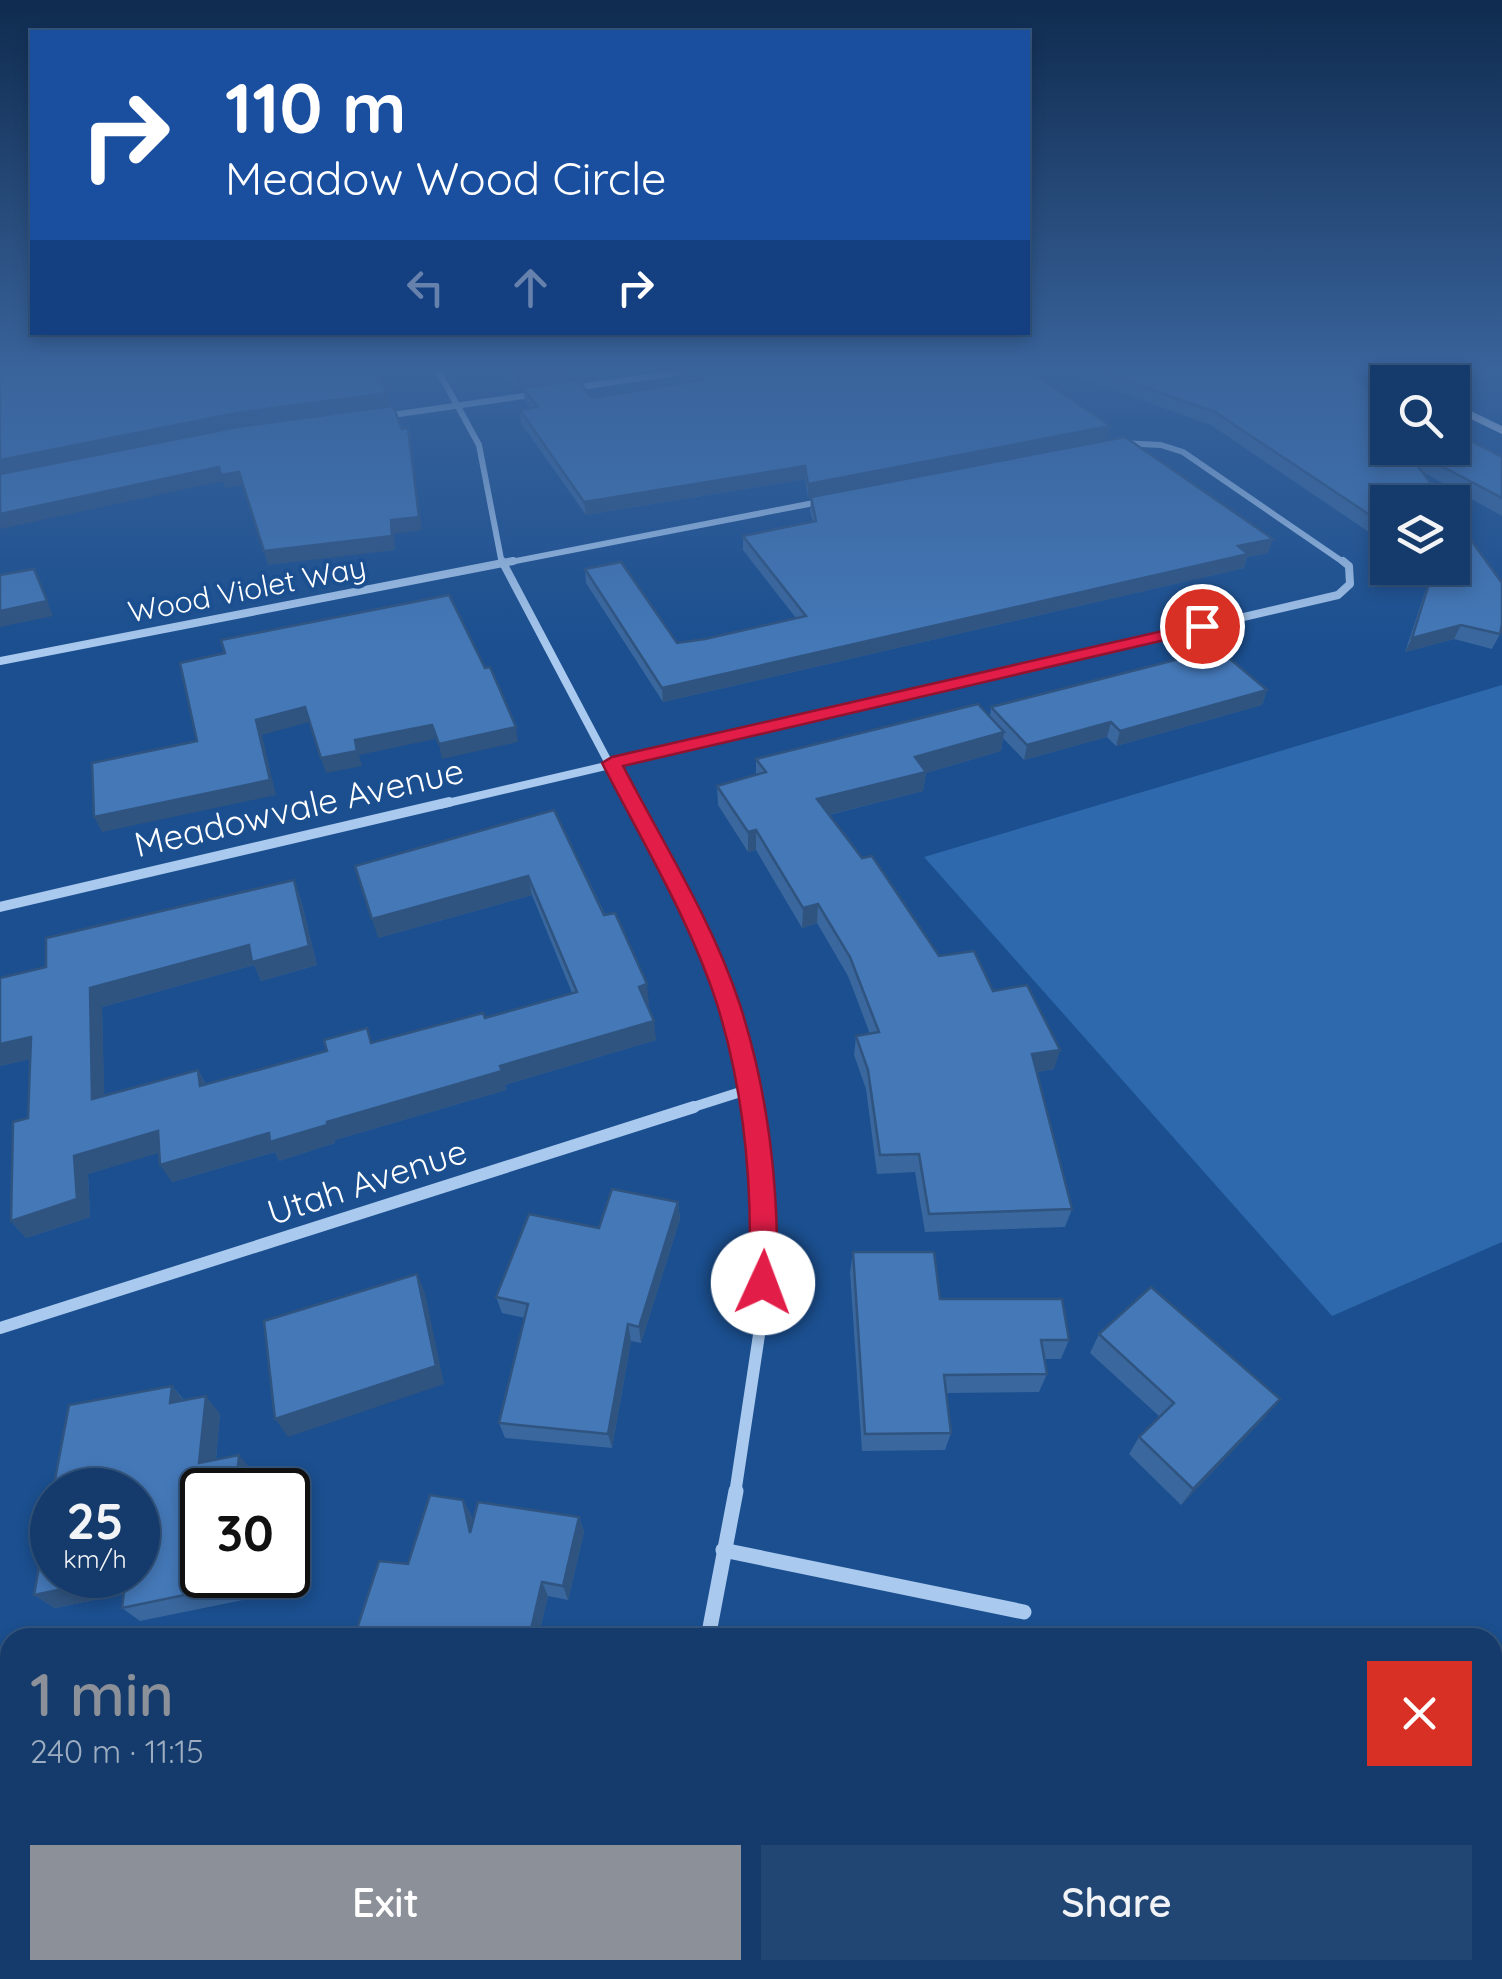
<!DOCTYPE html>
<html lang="en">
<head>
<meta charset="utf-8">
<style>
	body { margin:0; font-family:Quicksand,sans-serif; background:#214673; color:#f1f3f6; height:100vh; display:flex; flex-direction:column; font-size:38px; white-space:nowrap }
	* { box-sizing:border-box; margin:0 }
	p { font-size:32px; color:#9dadc1 }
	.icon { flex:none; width:55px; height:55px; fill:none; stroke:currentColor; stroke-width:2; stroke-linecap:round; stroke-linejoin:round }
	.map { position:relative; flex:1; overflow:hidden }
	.details { position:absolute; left:0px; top:1628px; width:1502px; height:352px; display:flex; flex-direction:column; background:#143b6b; border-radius:30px 30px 0 0; box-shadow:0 5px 15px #0003,0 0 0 2px #33557e }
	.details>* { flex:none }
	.hud { position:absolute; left:30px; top:30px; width:1000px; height:305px; border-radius:0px; box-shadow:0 5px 15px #0003,0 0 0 2px #33557e; background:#1a4fa0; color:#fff; overflow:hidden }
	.fabs { position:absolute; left:1370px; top:365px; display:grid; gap:20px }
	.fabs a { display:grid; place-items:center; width:100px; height:100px; border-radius:0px; background:#143b6b; box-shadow:0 5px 15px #0003,0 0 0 2px #33557e; font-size:50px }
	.speed { position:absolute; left:30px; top:1468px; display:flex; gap:20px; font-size:50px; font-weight:700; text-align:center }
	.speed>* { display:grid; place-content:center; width:130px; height:130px; border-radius:50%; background:#143b6b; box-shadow:0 5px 15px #0003,0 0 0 2px #33557e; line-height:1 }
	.speed small { font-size:25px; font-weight:400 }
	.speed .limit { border:5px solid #111; border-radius:15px; background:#fff; color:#111 }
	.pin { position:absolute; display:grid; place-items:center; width:85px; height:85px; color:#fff; margin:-42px; border:5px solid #fff; border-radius:50%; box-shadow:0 2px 10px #0007 }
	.me { position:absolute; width:110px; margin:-55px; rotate:2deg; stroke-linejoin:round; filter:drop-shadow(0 0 8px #0008) }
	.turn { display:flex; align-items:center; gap:35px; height:210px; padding:0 30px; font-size:45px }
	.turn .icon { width:130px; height:130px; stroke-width:2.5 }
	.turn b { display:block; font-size:70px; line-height:85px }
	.lanes { display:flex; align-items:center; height:95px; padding:0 30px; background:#0003; justify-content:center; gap:50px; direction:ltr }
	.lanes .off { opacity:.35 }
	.round { display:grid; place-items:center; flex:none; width:105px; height:105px; border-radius:0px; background:#214673 }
	.summary { display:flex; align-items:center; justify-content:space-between; height:170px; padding:0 30px }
	h1 { font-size:60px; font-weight:600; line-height:75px; color:#8c9099 }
	.cta { display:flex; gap:20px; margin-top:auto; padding:20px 30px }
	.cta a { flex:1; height:115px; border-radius:0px; background:#8c9099; color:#fff; font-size:40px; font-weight:600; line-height:115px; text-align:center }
	.cta a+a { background:#214673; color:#f1f3f6 }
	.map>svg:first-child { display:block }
	.green { fill:#2e69ad }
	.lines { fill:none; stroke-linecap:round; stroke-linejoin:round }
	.street-far4 { stroke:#a9c9ee; stroke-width:6 }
	.street-far3 { stroke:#a9c9ee; stroke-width:8 }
	.street-far2 { stroke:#a9c9ee; stroke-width:10 }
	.street-far1 { stroke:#a9c9ee; stroke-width:12 }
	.street { stroke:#a9c9ee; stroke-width:15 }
	.secondary { fill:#d6e6fa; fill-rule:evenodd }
	.wall { fill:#3a679d }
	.shaded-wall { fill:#305480 }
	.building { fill:#4478b7; stroke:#305480; stroke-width:2.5 }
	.route { fill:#e11d48; stroke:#92132f; stroke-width:2.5 }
	.labels { text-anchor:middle; stroke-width:8; stroke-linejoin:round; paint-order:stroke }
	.far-street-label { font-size:30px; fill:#fff; stroke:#1b4f8f }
	.street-label { font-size:35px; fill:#fff; stroke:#1b4f8f }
</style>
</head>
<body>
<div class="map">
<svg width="1502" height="1979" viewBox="0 0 1502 1979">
	<rect width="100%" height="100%" fill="#1b4f8f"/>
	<!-- green -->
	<polygon class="green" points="1502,685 1502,1242 1332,1316 924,857"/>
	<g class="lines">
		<!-- street-far4 -->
		<g class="street-far4">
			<polyline points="439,372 479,445 502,564"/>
			<polyline points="573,388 681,372"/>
			<polyline points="385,416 537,394"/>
			<polyline points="1121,443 1161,445 1183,452 1346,564"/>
			<polyline points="500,564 824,501"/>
		</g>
		<!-- street-far3 -->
		<g class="street-far3">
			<polyline points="502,561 631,805"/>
			<polyline points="0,661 513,561"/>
			<polyline points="439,805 1338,595 1350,584 1349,566 1343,561"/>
		</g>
		<!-- street-far2 -->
		<g class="street-far2">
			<path d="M629 802C681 900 739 997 752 1109"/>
			<polyline points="0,907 449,802"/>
			<polyline points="687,1109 750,1089"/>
		</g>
		<!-- street-far1 -->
		<g class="street-far1">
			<polyline points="0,1328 694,1107"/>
			<polyline points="735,1494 762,1315 765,1219 752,1107"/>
		</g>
		<!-- street -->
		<g class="street">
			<polyline points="723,1550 1024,1612"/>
			<polyline points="708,1638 736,1491"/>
			<polyline points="675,1970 675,1979"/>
		</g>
		<!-- secondary -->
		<g class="secondary">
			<polygon points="1387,372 1400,372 1416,382 1404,382"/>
			<polygon points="1452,402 1502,426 1502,434 1452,410"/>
		</g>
	</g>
	<!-- wall -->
	<g class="wall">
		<polygon points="504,372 568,372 569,381 516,388"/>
		<polygon points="686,372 1032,372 1110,426 1107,439 808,497 805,479 586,515 521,423 520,410 531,408 525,401 523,388 592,398 691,382 686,377"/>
		<polygon points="1064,372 1344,372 1452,448 1502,457 1502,516 1423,472 1388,502 1388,545 1211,425"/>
		<polygon points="811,497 1268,553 1247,557 1244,568 663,702 586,583 585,569 677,643 705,639 796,618 743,550 743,536 813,522 810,511"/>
		<polygon points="1433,568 1452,568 1500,634 1492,649 1454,639 1405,652"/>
		<polygon points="1267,690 1262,705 1116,746 1107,737 1024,760 1003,738 1001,751 926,773 923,791 829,815 939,956 993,991 1054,1069 1037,1072 1072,1209 1065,1227 925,1232 915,1172 877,1174 866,1089 854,1055 856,1036 870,1034 848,976 817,923 802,928 756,850 748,852 718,805 717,786 756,775 756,759 990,716 991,707"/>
		<polygon points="554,810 649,1003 647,1004 656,1040 505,1085 506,1090 335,1140 335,1143 279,1161 275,1152 172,1182 159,1152 88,1174 90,1217 26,1238 11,1221 28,1118 30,1059 0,1066 46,967 294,880 301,900 317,965 261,981 254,965 102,1007 104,1096 198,1070 206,1084 372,1043 485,1018 572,993 532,895 378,938"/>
		<polygon points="678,1202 680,1219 641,1343 631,1341 612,1448 505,1438 499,1423 525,1318 502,1313 496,1297 599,1228"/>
		<polygon points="853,1252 940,1299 1069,1340 1061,1359 1044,1359 1047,1374 1039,1392 946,1393 951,1433 945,1450 862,1451 850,1272"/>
		<polygon points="1099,1334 1266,1416 1181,1505 1129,1454 1139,1437 1160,1417 1090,1353"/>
		<polygon points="172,1386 184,1400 220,1414 216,1459 253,1472 243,1600 140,1621 122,1608 124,1594 55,1608 34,1595"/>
		<polygon points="463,1500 471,1515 473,1522 579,1517 584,1532 568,1600 548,1596 538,1638 354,1638 408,1564"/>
		<polygon points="321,1970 467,1970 431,1979 321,1979"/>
		<polygon points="1142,1970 1405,1970 1402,1979 1339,1979 1333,1974 1326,1979 1146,1979"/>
	</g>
	<!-- shaded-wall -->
	<g class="shaded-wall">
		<polygon points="538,372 568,372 569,381 516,388 514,375"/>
		<polygon points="387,393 390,405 0,475 0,460 236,413"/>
		<polygon points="1110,426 1107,439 808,497 808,484"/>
		<polygon points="408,428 422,530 394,534 395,550 268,565 264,551 391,520"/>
		<polygon points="805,466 805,479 586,515 584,502"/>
		<polygon points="219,467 239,472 243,485 225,488 223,481 0,529 0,514"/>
		<polygon points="1273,539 1268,553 1247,557 1244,568 663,702 662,688"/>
		<polygon points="34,569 53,616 0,627 0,611"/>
		<polygon points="1461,625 1454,639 1405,652 1412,638"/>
		<polygon points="1267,690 1262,705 1116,746 1120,731"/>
		<polygon points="305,707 309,722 262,735 276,795 102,832 94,817 256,720"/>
		<polygon points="1111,722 1107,737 1024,760 1027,745"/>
		<polygon points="432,725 435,739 359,755 362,766 326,773 321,758 355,740"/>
		<polygon points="516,727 518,742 442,759 439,744"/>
		<polygon points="1004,732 1001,751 926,773 923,791 816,818 817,799 915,757"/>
		<polygon points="756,830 756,850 748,852 748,832"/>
		<polygon points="528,876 532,895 378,938 372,919"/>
		<polygon points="294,880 301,900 317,965 261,981 254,965 102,1007 105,1118 92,1099 90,988"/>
		<polygon points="818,904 817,923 802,928 803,908"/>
		<polygon points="647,984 649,1003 641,1006 639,987"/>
		<polygon points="654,1021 656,1040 505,1085 506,1090 335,1140 335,1143 279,1161 275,1152 172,1182 160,1165 269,1133 327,1122 500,1066"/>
		<polygon points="31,1037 44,1056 0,1066 0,1044"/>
		<polygon points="1060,1050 1054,1069 1027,1074 1032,1054"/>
		<polygon points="198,1070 208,1089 200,1086"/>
		<polygon points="158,1131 169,1150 88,1174 90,1217 26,1238 11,1221 74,1156"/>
		<polygon points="678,1202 680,1219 641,1343 639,1327"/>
		<polygon points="417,1274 425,1293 444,1384 288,1437 275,1419"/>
		<polygon points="628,1324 631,1341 612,1448 608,1434"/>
		<polygon points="172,1386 186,1404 170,1403"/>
		<polygon points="206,1396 220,1414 214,1479 199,1463"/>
		<polygon points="1280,1399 1266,1416 1181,1505 1193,1489"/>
		<polygon points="239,1455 253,1472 251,1490 236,1490"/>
		<polygon points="463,1500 471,1515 478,1548 470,1533"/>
		<polygon points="579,1517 584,1532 568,1600 563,1586"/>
		<polygon points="229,1575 245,1575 243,1600 228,1586"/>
		<polygon points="126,1576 144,1590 55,1608 34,1595"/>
		<polygon points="542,1582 548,1596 538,1638 529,1638"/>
		<polygon points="98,1970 121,1970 119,1979 96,1979"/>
	</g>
	<!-- building -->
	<g class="building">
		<polygon points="0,372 378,372 387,393 236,413 0,460"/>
		<polygon points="512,372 538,372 514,375"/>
		<polygon points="693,372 1032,372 1110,426 808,484 805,466 584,502 520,410 538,407 523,388 578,380 592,398 702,380"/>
		<polygon points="1101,372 1344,372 1388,396 1388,448 1405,448 1444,502 1388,502 1388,527 1215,412"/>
		<polygon points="393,406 402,429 408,428 419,517 391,520 392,536 264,551 239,472 221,475 219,467 0,514 0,474 238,427"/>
		<polygon points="1452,431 1502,457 1502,498 1407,448 1452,448"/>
		<polygon points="1125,437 1273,539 1238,546 1248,554 662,688 585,569 621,562 677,643 705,639 806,616 743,536 816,521 811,497"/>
		<polygon points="1452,514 1502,583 1502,624 1500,634 1461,625 1412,638 1434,568 1452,568"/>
		<polygon points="34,569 47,601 0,611 0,575"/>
		<polygon points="449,595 485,668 490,667 516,727 439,744 432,725 355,740 357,751 321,758 305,707 256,720 270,780 94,817 92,763 197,741 180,663 225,653 221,640"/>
		<polygon points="1218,649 1267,690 1120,731 1111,722 1027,745 991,707"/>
		<polygon points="978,704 1004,732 915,757 926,772 817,799 862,858 872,856 939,956 974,951 993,991 1027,985 1060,1050 1032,1054 1072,1209 929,1214 919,1154 880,1155 868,1070 856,1036 879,1032 850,957 818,904 803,908 756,830 748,832 717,786 766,772 756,759"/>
		<polygon points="554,810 604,915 615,913 647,984 639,987 654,1021 500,1066 502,1071 327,1122 327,1125 270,1142 269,1133 160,1165 158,1131 74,1156 77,1199 11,1221 13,1122 28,1118 31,1037 0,1044 0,978 46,967 46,938 294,880 309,946 252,962 249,945 90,988 92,1099 198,1070 200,1086 327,1051 324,1040 367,1028 371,1043 483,1013 485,1018 577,992 528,876 372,919 355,866"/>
		<polygon points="612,1189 678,1202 639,1327 628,1324 608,1434 499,1423 528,1304 496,1297 529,1214 599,1228"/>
		<polygon points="853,1252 934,1252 940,1299 1062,1299 1069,1340 1041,1340 1047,1374 944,1375 951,1433 865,1434"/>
		<polygon points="417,1274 436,1366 275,1419 264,1321"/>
		<polygon points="1151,1287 1280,1399 1193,1489 1139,1437 1174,1403 1099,1334"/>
		<polygon points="172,1386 170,1403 206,1396 199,1463 239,1455 236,1490 202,1490 202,1575 229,1575 228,1586 122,1608 126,1576 34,1595 52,1494 52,1575 138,1575 138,1490 53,1490 69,1405"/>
		<polygon points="430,1495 463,1500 470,1533 478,1502 579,1517 563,1586 542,1582 529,1638 354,1638 379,1561 408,1564"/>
		<polygon points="10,1722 10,1741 4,1741"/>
		<polygon points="10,1959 10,1970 98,1970 96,1979 0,1979 0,1960"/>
		<polygon points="321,1970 442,1970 406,1979 321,1979"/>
		<polygon points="841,1970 1050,1970 1051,1979 841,1979"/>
		<polygon points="1158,1970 1340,1970 1326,1979 1162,1979"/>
		<polygon points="1353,1970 1405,1970 1402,1979 1364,1979"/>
	</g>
	<!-- sky -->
	<linearGradient id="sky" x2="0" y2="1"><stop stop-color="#0f2b4f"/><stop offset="0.57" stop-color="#39639b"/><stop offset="1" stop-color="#39639b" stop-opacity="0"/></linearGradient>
	<rect width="1502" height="649" fill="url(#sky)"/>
	<!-- route -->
	<path class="route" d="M1202 622 1211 626 1208 630 623 766C663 843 713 922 740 1005 769 1095 779 1189 777 1283L773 1292 763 1295 753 1292 749 1283C753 1189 745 1094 717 1004 690 920 642 841 602 763L612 757Z"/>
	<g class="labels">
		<!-- far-street labels -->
		<g class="far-street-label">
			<text transform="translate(247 590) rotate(-11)" y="10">Wood Violet Way</text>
		</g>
		<!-- street labels -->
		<g class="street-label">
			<text transform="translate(299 808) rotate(-13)" y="12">Meadowvale Avenue</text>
			<text transform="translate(367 1182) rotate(-18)" y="12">Utah Avenue</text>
		</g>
	</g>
</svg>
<div class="fabs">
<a><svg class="icon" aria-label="search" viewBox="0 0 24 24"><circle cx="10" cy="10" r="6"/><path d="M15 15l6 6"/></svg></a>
<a><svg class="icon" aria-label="layers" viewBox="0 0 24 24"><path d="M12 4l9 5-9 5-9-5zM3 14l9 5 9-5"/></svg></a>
</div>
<div class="speed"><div>25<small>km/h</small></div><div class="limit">30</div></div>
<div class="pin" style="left:1202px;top:626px;background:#d93025"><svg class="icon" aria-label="arrive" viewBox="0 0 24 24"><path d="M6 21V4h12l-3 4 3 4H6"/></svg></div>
<svg class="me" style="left:763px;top:1283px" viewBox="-20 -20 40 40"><circle r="19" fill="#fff"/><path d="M0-13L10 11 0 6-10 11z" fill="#e11d48"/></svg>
<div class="hud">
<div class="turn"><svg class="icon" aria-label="right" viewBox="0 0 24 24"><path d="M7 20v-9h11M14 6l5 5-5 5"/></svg><div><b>110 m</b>Meadow Wood Circle</div></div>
<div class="lanes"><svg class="icon off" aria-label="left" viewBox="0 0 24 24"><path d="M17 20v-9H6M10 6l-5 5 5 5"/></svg><svg class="icon off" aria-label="ahead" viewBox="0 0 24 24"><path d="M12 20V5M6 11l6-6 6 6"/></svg><svg class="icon" aria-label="right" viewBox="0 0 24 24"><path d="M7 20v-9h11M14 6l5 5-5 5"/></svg></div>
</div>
<section class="details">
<div class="summary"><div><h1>1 min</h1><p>240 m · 11:15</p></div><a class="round" style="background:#d93025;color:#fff"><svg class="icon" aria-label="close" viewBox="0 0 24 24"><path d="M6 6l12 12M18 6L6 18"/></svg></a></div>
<div class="cta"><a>Exit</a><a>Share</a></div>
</section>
</div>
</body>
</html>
